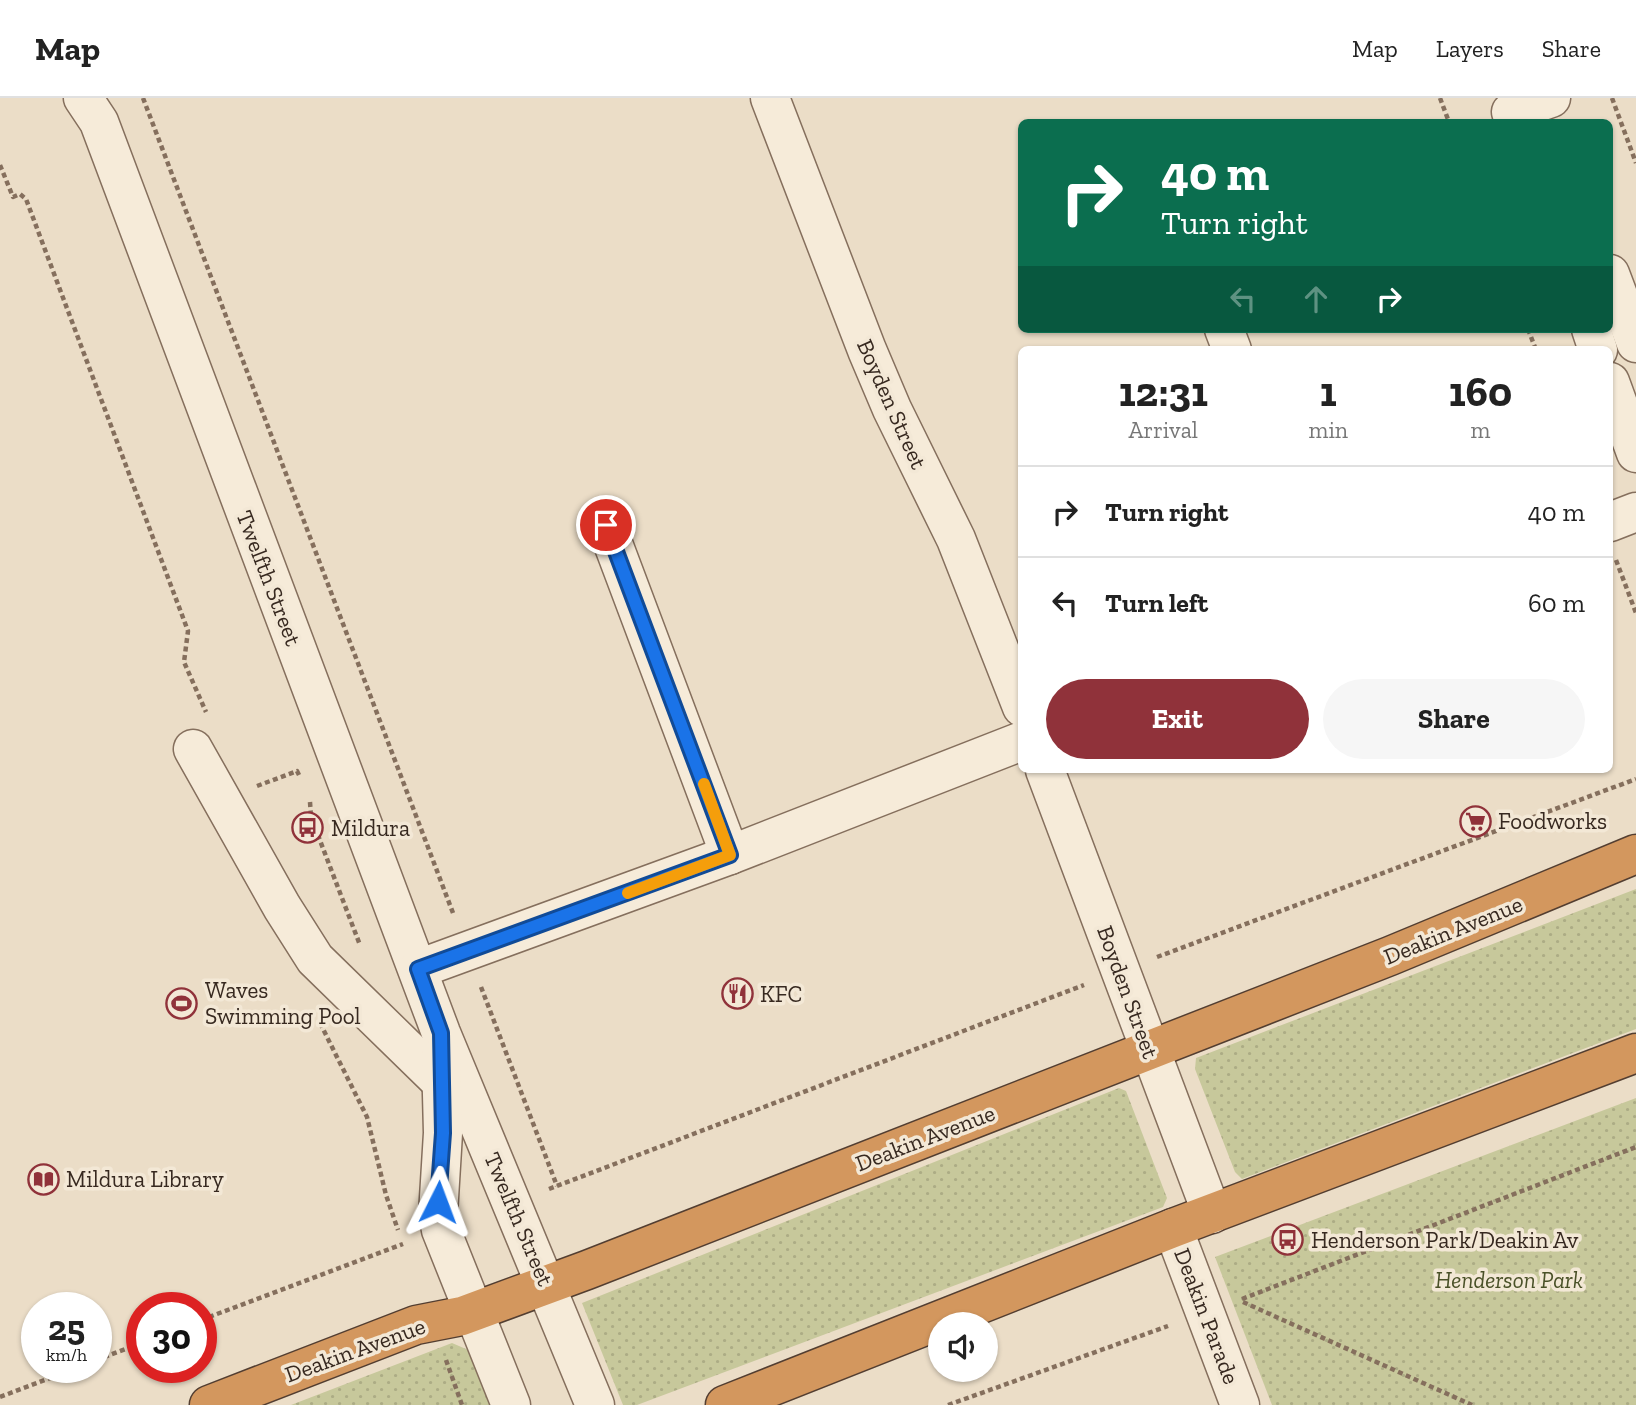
<!DOCTYPE html>
<html lang="en">
<head>
<meta charset="utf-8">
<style>
	body { margin:0; font-family:"Zilla Slab",serif; background:#f6f6f6; color:#222; height:100vh; display:flex; flex-direction:column; font-size:26px; white-space:nowrap }
	* { box-sizing:border-box; margin:0 }
	p { font-size:23px; color:#767676 }
	.icon { flex:none; width:38px; height:38px; fill:none; stroke:currentColor; stroke-width:2; stroke-linecap:round; stroke-linejoin:round }
	.map { position:relative; flex:1; overflow:hidden }
	.details { position:absolute; left:1018px; top:248px; width:595px; height:427px; display:flex; flex-direction:column; background:#fff; border-radius:10px; box-shadow:0 2px 5px #0004 }
	.details>* { flex:none }
	.banner { position:absolute; left:1018px; top:21px; width:595px; height:214px; border-radius:10px; box-shadow:0 2px 5px #0004; background:#0b6e4f; color:#fff; overflow:hidden }
	.tools { position:absolute; left:928px; top:1214px; display:grid; gap:14px }
	.tools a { display:grid; place-items:center; width:70px; height:70px; border-radius:50%; background:#fff; box-shadow:0 2px 5px #0004; font-size:35px }
	.speed { position:absolute; left:21px; top:1194px; display:flex; gap:14px; font-size:35px; font-weight:700; text-align:center }
	.speed>* { display:grid; place-content:center; width:91px; height:91px; border-radius:50%; background:#fff; box-shadow:0 2px 5px #0004; line-height:1 }
	.speed small { font-size:18px; font-weight:400 }
	.speed .limit { border:10px solid #d22; background:#fff; color:#111 }
	.pin { position:absolute; display:grid; place-items:center; width:60px; height:60px; color:#fff; margin:-30px; border:4px solid #fff; border-radius:50%; box-shadow:0 2px 7px #0007 }
	.me { position:absolute; width:77px; margin:-38px; rotate:3deg; stroke-linejoin:round; filter:drop-shadow(0 0 5px #0008) }
	.turn { display:flex; align-items:center; gap:24px; height:147px; padding:0 28px; font-size:32px }
	.turn .icon { width:91px; height:91px; stroke-width:2.5 }
	.turn b { display:block; font-size:49px; line-height:60px }
	.lanes { display:flex; align-items:center; height:66px; padding:0 28px; background:#0003; justify-content:center; gap:35px; direction:ltr }
	.lanes .off { opacity:.35 }
	.eta { display:flex; justify-content:space-evenly; align-items:center; height:119px; text-align:center }
	.eta b { font-size:42px; font-weight:700; line-height:49px }
	.action { display:flex; gap:14px; margin-top:auto; padding:14px 28px }
	.action a { flex:1; height:80px; border-radius:42px; background:#90323a; color:#fff; font-size:28px; font-weight:700; line-height:80px; text-align:center }
	.action a+a { background:#f6f6f6; color:#222 }
	ul { padding:0; list-style:none }
	li { display:flex; align-items:center; gap:21px; height:91px; padding:0 28px; border-top:2px solid #e0e0e0 }
	li div { flex:1 }
	li b { display:block; font-size:26px }
	li em { font-style:normal }
	header { display:flex; align-items:center; gap:42px; box-sizing:border-box; height:98px; padding:0 35px; background:#fff; border-bottom:2px solid #e0e0e0 }
	header strong { font-size:33px }
	nav { display:flex; gap:38px; margin-inline-start:auto; font-size:24px }
	.map>svg:first-child { display:block }
	.park { fill:url(#park-dots) }
	.lines { fill:none; stroke-linecap:round; stroke-linejoin:round }
	.minor-casing { stroke:#856f5d; stroke-width:41 }
	.highway-casing { stroke:#533e31; stroke-width:41 }
	.path { stroke:#856f5d; stroke-width:4.5; stroke-dasharray:5 3.5; stroke-linecap:butt }
	.minor { stroke:#f6ebd9; stroke-width:38 }
	.highway { stroke:#d3975e; stroke-width:38 }
	.route-casing { stroke:#114b97; stroke-width:18 }
	.route { stroke:#1a73e8; stroke-width:12 }
	.slow { stroke:#f59e0b; stroke-width:12 }
	.labels { text-anchor:middle; stroke-width:7; stroke-linejoin:round; paint-order:stroke }
	.street-label { font-size:23px; fill:#372920; stroke:#f3e8d6 }
	.poi-label { font-size:23px; fill:#372920; stroke:#f3e8d6; text-anchor:start }
	.park-label { font-size:23px; font-style:italic; fill:#4a5128; stroke:#f3e8d6 }
</style>
</head>
<body>
<header>
<strong>Map</strong>
<nav><a>Map</a><a>Layers</a><a>Share</a></nav>
</header>
<div class="map">
<svg width="1636" height="1307" viewBox="0 0 1636 1307">
	<defs>
		<pattern id="park-dots" width="8" height="8" patternUnits="userSpaceOnUse" patternTransform="scale(1.75)"><rect width="8" height="8" fill="#c7c89b"/><path d="M2 2h.1M6 6h.1" fill="none" stroke="#acac85" stroke-width="1.8" stroke-linecap="round"/></pattern>
	</defs>
	<rect width="100%" height="100%" fill="#ebddc7"/>
	<!-- park -->
	<g class="park">
		<polygon points="1636,791 1636,931 1247,1079 1242,1081 1235,1074 1195,971 1196,960"/>
		<polygon points="1119,990 1126,993 1167,1100 1163,1109 637,1307 623,1307 582,1205"/>
		<polygon points="1636,1000 1636,1307 1272,1307 1215,1159"/>
		<polygon points="452,1245 473,1254 493,1307 291,1307"/>
	</g>
	<g class="lines">
		<defs>
			<g id="minor">
				<polyline points="83,0 99,24 441,935 595,1307"/>
				<polyline points="770,0 867,252 892,311 956,441 1022,609"/>
				<polyline points="1511,14 1551,0"/>
				<polyline points="1610,176 1636,245"/>
				<polyline points="1224,231 1232,252"/>
				<polyline points="1591,231 1598,252"/>
				<polyline points="1610,284 1636,355"/>
				<polyline points="1610,424 1636,414"/>
				<polyline points="606,427 730,757"/>
				<polyline points="193,651 282,809 315,861 440,983"/>
				<polyline points="1045,672 1212,1116"/>
				<polyline points="418,871 730,757 1022,643"/>
				<polyline points="441,958 443,1035 438,1116 441,1132 511,1307"/>
				<polyline points="1173,1130 1240,1307"/>
			</g>
			<g id="highway">
				<polyline points="209,1307 416,1227 462,1218 587,1172 1390,858 1636,756"/>
				<polyline points="725,1307 1173,1130 1636,955"/>
			</g>
		</defs>
		<!-- minor casing -->
		<use href="#minor" class="minor-casing"/>
		<!-- highway casing -->
		<use href="#highway" class="highway-casing"/>
		<!-- path -->
		<g class="path">
			<polyline points="143,0 453,815"/>
			<polyline points="1440,0 1449,24"/>
			<polyline points="1612,0 1636,65"/>
			<polyline points="0,67 13,99 20,96 26,101 188,533 184,564 206,614"/>
			<polyline points="1528,231 1536,252"/>
			<polyline points="1616,462 1636,515"/>
			<polyline points="257,688 297,673 299,677"/>
			<polyline points="310,704 311,719 360,847"/>
			<polyline points="1157,859 1636,681"/>
			<polyline points="481,889 557,1088"/>
			<polyline points="320,925 367,1019 386,1097 398,1132"/>
			<polyline points="549,1091 1084,887"/>
			<polyline points="1242,1201 1636,1049"/>
			<polyline points="1243,1204 1472,1307"/>
			<polyline points="201,1222 403,1146"/>
			<polyline points="96,1262 142,1245"/>
			<polyline points="446,1262 462,1307"/>
			<polyline points="0,1299 79,1269"/>
			<polyline points="948,1307 1168,1228"/>
		</g>
		<!-- minor -->
		<use href="#minor" class="minor"/>
		<!-- highway -->
		<use href="#highway" class="highway"/>
	</g>
	<g class="lines">
		<defs>
			<polyline id="route" points="438,1104 443,1035 441,935 418,871 730,757 606,427"/>
		</defs>
		<!-- route casing -->
		<use href="#route" class="route-casing"/>
		<!-- route -->
		<use href="#route" class="route"/>
		<!-- slow -->
		<polyline class="slow" points="628,795 730,757 704,686"/>
	</g>
	<!-- icons -->
	<defs>
		<symbol id="supermarket-ring" viewBox="-11 -11 22 22"><circle r="9.5" fill="#f3e8d6" stroke="#90323a" stroke-width="1.5"/><path d="M-6-5.5h2.5l.6 2H6L4.5 2H-2.5L-4.4-4H-6ZM-1.5 3.2a1.3 1.3 0 1 0 .1 0ZM3 3.2a1.3 1.3 0 1 0 .1 0Z" fill="#90323a"/></symbol>
		<symbol id="bus-ring" viewBox="-11 -11 22 22"><circle r="9.5" fill="#f3e8d6" stroke="#90323a" stroke-width="1.5"/><path d="M-5-6H5V4H4V6H2V4H-2V6H-4V4H-5ZM-3.5-4V0h7V-4ZM-3.5 1.2v1.5H-2V1.2ZM2 1.2v1.5H3.5V1.2Z" fill="#90323a"/></symbol>
		<symbol id="restaurant-ring" viewBox="-11 -11 22 22"><circle r="9.5" fill="#f3e8d6" stroke="#90323a" stroke-width="1.5"/><path d="M-5-6h1v4h1v-4h1v4h1v-4h1v5L-1.5 .5V6h-2V.5L-5-1ZM5-6V6H3V1.5H1.5Q1.5-4 5-6Z" fill="#90323a"/></symbol>
		<symbol id="stadium-ring" viewBox="-11 -11 22 22"><circle r="9.5" fill="#f3e8d6" stroke="#90323a" stroke-width="1.5"/><path d="M0-5a6.5 5 0 1 0 0 10a6.5 5 0 1 0 0-10ZM-3.5-1.8h7v3.6h-7Z" fill="#90323a"/></symbol>
		<symbol id="library-ring" viewBox="-11 -11 22 22"><circle r="9.5" fill="#f3e8d6" stroke="#90323a" stroke-width="1.5"/><path d="M-6-4Q-3-5.5-.7-3.5V5Q-3 3-6 4ZM6-4Q3-5.5 .7-3.5V5Q3 3 6 4Z" fill="#90323a"/></symbol>
	</defs>
	<g fill-rule="evenodd">
		<use href="#supermarket-ring" x="1458" y="706" width="35" height="35"/>
		<use href="#bus-ring" x="290" y="712" width="35" height="35"/>
		<use href="#restaurant-ring" x="720" y="878" width="35" height="35"/>
		<use href="#stadium-ring" x="164" y="888" width="35" height="35"/>
		<use href="#library-ring" x="26" y="1064" width="35" height="35"/>
		<use href="#bus-ring" x="1270" y="1124" width="35" height="35"/>
	</g>
	<g class="labels">
		<!-- street labels -->
		<g class="street-label">
			<text transform="translate(892 306) rotate(66)" y="8">Boyden Street</text>
			<text transform="translate(269 480) rotate(69)" y="8">Twelfth Street</text>
			<text transform="translate(1453 832) rotate(-22)" y="8">Deakin Avenue</text>
			<text transform="translate(1128 894) rotate(70)" y="8">Boyden Street</text>
			<text transform="translate(925 1040) rotate(-21)" y="8">Deakin Avenue</text>
			<text transform="translate(519 1121) rotate(67)" y="8">Twelfth Street</text>
			<text transform="translate(1207 1218) rotate(69)" y="8">Deakin Parade</text>
			<text transform="translate(355 1252) rotate(-20)" y="8">Deakin Avenue</text>
		</g>
		<!-- poi labels -->
		<g class="poi-label">
			<text x="1498" y="731">Foodworks</text>
			<text x="331" y="738">Mildura</text>
			<text x="205" y="900">Waves<tspan x="205" dy="26">Swimming Pool</tspan></text>
			<text x="760" y="904">KFC</text>
			<text x="66" y="1089">Mildura Library</text>
			<text x="1311" y="1150">Henderson Park/Deakin Av</text>
		</g>
		<!-- park labels -->
		<g class="park-label">
			<text x="1509" y="1190">Henderson Park</text>
		</g>
	</g>
</svg>
<div class="tools">
<a><svg class="icon" aria-label="sound" viewBox="0 0 24 24"><path d="M4 9h4l5-4v14l-5-4H4zM17 9q2 3 0 6"/></svg></a>
</div>
<div class="speed"><div>25<small>km/h</small></div><div class="limit">30</div></div>
<div class="pin" style="left:606px;top:427px;background:#d93025"><svg class="icon" aria-label="arrive" viewBox="0 0 24 24"><path d="M6 21V4h12l-3 4 3 4H6"/></svg></div>
<svg class="me" style="left:438px;top:1104px" viewBox="-20 -20 40 40"><path d="M0-17L14 15 0 8-14 15z" fill="#1a73e8" stroke="#fff" stroke-width="4"/></svg>
<div class="banner">
<div class="turn"><svg class="icon" aria-label="right" viewBox="0 0 24 24"><path d="M7 20v-9h11M14 6l5 5-5 5"/></svg><div><b>40 m</b>Turn right</div></div>
<div class="lanes"><svg class="icon off" aria-label="left" viewBox="0 0 24 24"><path d="M17 20v-9H6M10 6l-5 5 5 5"/></svg><svg class="icon off" aria-label="ahead" viewBox="0 0 24 24"><path d="M12 20V5M6 11l6-6 6 6"/></svg><svg class="icon" aria-label="right" viewBox="0 0 24 24"><path d="M7 20v-9h11M14 6l5 5-5 5"/></svg></div>
</div>
<section class="details">
<div class="eta">
<div><b>12:31</b><p>Arrival</p></div>
<div><b>1</b><p>min</p></div>
<div><b>160</b><p>m</p></div>
</div>
<ul>
<li><svg class="icon" aria-label="right" viewBox="0 0 24 24"><path d="M7 20v-9h11M14 6l5 5-5 5"/></svg><div><b>Turn right</b></div><em>40 m</em></li>
<li><svg class="icon" aria-label="left" viewBox="0 0 24 24"><path d="M17 20v-9H6M10 6l-5 5 5 5"/></svg><div><b>Turn left</b></div><em>60 m</em></li>
</ul>
<div class="action"><a>Exit</a><a>Share</a></div>
</section>
</div>
</body>
</html>
